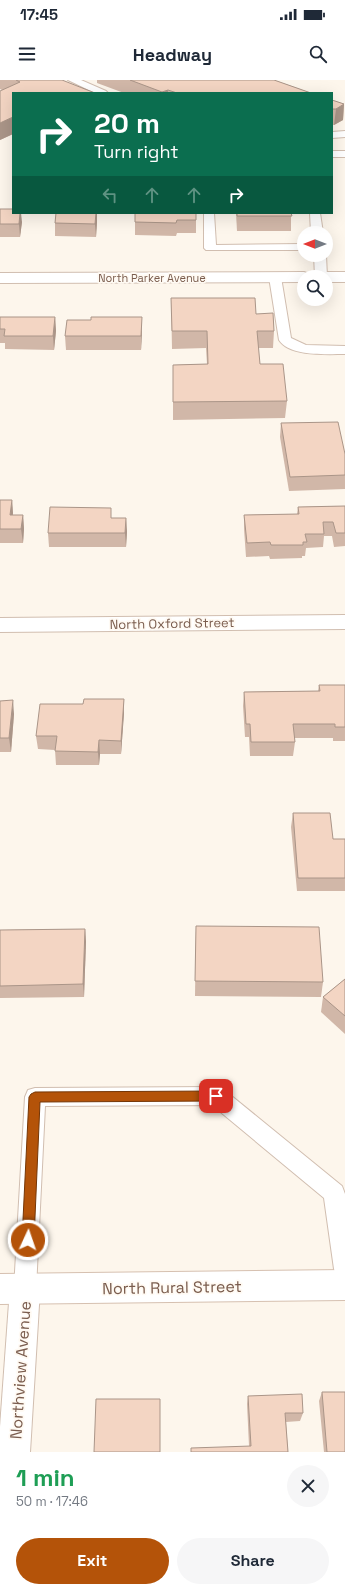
<!DOCTYPE html>
<html lang="en">
<head>
<meta charset="utf-8">
<style>
	body { margin:0; font-family:"Space Grotesk",sans-serif; background:#f6f6f7; color:#1f2937; height:100vh; display:flex; flex-direction:column; font-size:15px; white-space:nowrap }
	* { box-sizing:border-box; margin:0 }
	p { font-size:13px; color:#747a83 }
	.icon { flex:none; width:22px; height:22px; fill:none; stroke:currentColor; stroke-width:2; stroke-linecap:round; stroke-linejoin:round }
	.map { position:relative; height:1372px; overflow:hidden }
	.drawer { display:flex; flex-direction:column; background:#fff; flex:1 }
	.drawer>* { flex:none }
	.guide { position:absolute; left:12px; top:12px; width:321px; height:122px; border-radius:0px; box-shadow:0 4px 16px #0002; background:#0b6e4f; color:#fff; overflow:hidden }
	.needle { width:26px; rotate:270deg }
	.buttons { position:absolute; left:297px; top:146px; display:grid; gap:8px }
	.buttons a { display:grid; place-items:center; width:36px; height:36px; border-radius:50%; background:#fff; box-shadow:0 4px 16px #0002; font-size:20px }
	.pin { position:absolute; display:grid; place-items:center; width:34px; height:34px; color:#fff; margin:-17px; border-radius:8px; box-shadow:0 2px 6px #0006 }
	.me { position:absolute; width:44px; margin:-22px; rotate:3deg; stroke-linejoin:round; filter:drop-shadow(0 0 3px #0008) }
	.turn { display:flex; align-items:center; gap:14px; height:84px; padding:0 16px; font-size:18px }
	.turn .icon { width:52px; height:52px; stroke-width:2.5 }
	.turn b { display:block; font-size:28px; line-height:34px }
	.lanes { display:flex; align-items:center; height:38px; padding:0 16px; background:#0003; justify-content:center; gap:20px; direction:ltr }
	.lanes .off { opacity:.35 }
	.round { display:grid; place-items:center; flex:none; width:42px; height:42px; border-radius:21px; background:#f6f6f7 }
	.head { display:flex; align-items:center; justify-content:space-between; height:68px; padding:0 16px }
	h1 { font-size:24px; font-weight:700; line-height:30px; color:#1e9e55 }
	.action { display:flex; gap:8px; margin-top:auto; padding:8px 16px }
	.action a { flex:1; height:46px; border-radius:24px; background:#b45309; color:#fff; font-size:16px; font-weight:700; line-height:46px; text-align:center }
	.action a+a { background:#f6f6f7; color:#1f2937 }
	.status { display:flex; justify-content:space-between; align-items:center; height:28px; padding:0 20px; background:#fff; direction:ltr }
	.status svg { height:11px; fill:currentColor }
	header { display:flex; justify-content:space-between; align-items:center; height:52px; padding:0 16px; background:#fff; font-size:18px; font-weight:700 }
	.map>svg:first-child { display:block }
	.lines { fill:none; stroke-linecap:round; stroke-linejoin:round }
	.lane-casing { stroke:#d1beb0; stroke-width:2 }
	.street-casing { stroke:#d1beb0; stroke-width:2 }
	.secondary-casing { stroke:#d6c0b0; stroke-width:2 }
	.lane { fill:#fff; fill-rule:evenodd }
	.street { fill:#fff; fill-rule:evenodd }
	.secondary { fill:#fff; fill-rule:evenodd }
	.wall { fill:#d1b7a8 }
	.shaded-wall { fill:#aa9588 }
	.building { fill:#f3d5c3; stroke:#aa9588 }
	.route { fill:#b45309; stroke:#753606 }
	.labels { text-anchor:middle; stroke-width:3.5; stroke-linejoin:round; paint-order:stroke }
	.far-street-label { font-size:11px; fill:#7a5c4d; stroke:#fffaf3 }
	.street-label { font-size:13px; fill:#7a5c4d; stroke:#fffaf3 }
	.near-street-label { font-size:16px; fill:#7a5c4d; stroke:#fffaf3 }
</style>
</head>
<body>
<div class="status"><b>17:45</b><svg viewBox="0 0 49 12"><path d="M0 12V9h3v3zM5 12V6h3v6zM10 12V3h3v9zM15 12V0h3v12zM26 1h20v11H26zM47 4h2v5h-2z"/></svg></div>
<header><svg class="icon" aria-label="menu" viewBox="0 0 24 24"><path d="M4 6h16M4 12h16M4 18h16"/></svg>Headway<svg class="icon" aria-label="search" viewBox="0 0 24 24"><circle cx="10" cy="10" r="6"/><path d="M15 15l6 6"/></svg></header>
<div class="map">
<svg width="345" height="1372" viewBox="0 0 345 1372">
	<rect width="100%" height="100%" fill="#fdf6ec"/>
	<g class="lines">
		<defs>
			<g id="lane">
				<polygon points="68,0 81,0 106,11 108,13 95,13"/>
				<polygon points="345,51 345,57 332,58 332,52"/>
				<rect x="332" y="71" width="13" height="6"/>
				<polygon points="204,133 214,133 216,165 304,164 304,170 206,170 204,168"/>
				<polygon points="310,133 320,133 323,153 311,153"/>
				<polygon points="314,175 326,175 327,197 326,198 315,197"/>
				<path d="M275 194 279 195 281 197 291 258 306 265 345 266V274C327 274 290 277 279 260L269 197 271 195Z"/>
				<polygon points="216,1007 223,1009 342,1106 345,1114 345,1200 337,1197 334,1189 324,1118 212,1025 45,1026 36,1209 33,1217 25,1220 17,1217 14,1209 25,1017 28,1010 35,1008"/>
			</g>
			<g id="street">
				<polygon points="304,192 309,194 312,197 304,197 304,202 0,203 0,193"/>
				<polygon points="326,192 345,192 345,202 326,202 326,197 318,197 321,194"/>
				<polygon points="345,535 345,549 0,552 0,538"/>
				<polygon points="25,1194 35,1199 40,1209 30,1372 0,1372 0,1347 10,1209 15,1199"/>
			</g>
			<polygon id="secondary" points="345,1190 345,1220 0,1224 0,1194"/>
		</defs>
		<!-- lane casing -->
		<use href="#lane" class="lane-casing"/>
		<!-- street casing -->
		<use href="#street" class="street-casing"/>
		<!-- secondary casing -->
		<use href="#secondary" class="secondary-casing"/>
		<!-- lane -->
		<use href="#lane" class="lane"/>
		<!-- street -->
		<use href="#street" class="street"/>
		<!-- secondary -->
		<use href="#secondary" class="secondary"/>
	</g>
	<!-- wall -->
	<g class="wall">
		<polygon points="0,0 62,0 13,13 13,54 0,60 2,10 0,9"/>
		<polygon points="97,0 274,0 311,13 124,13 97,3"/>
		<polygon points="332,20 344,24 343,40 334,45 332,45"/>
		<polygon points="0,129 22,142 20,157 0,157"/>
		<polygon points="56,133 97,133 97,142 96,157 55,156 55,143"/>
		<polygon points="196,133 196,153 177,153 176,156 135,155 135,142"/>
		<polygon points="236,133 291,133 291,151 237,151"/>
		<polygon points="171,218 256,234 274,251 273,268 258,268 260,284 287,321 285,338 173,340 173,285 207,284 206,268 172,269"/>
		<polygon points="0,237 55,237 56,251 54,270 5,269 5,263 0,263"/>
		<polygon points="142,251 141,270 66,270 65,256"/>
		<polygon points="281,343 345,374 345,409 289,411 280,357"/>
		<polygon points="0,420 12,420 13,435 23,435 24,449 23,463 0,463 0,466"/>
		<polygon points="345,426 345,466 334,467 332,456 324,456 323,467 306,468 305,476 302,476 302,478 270,479 269,476 246,477 244,449 244,435 297,434 298,427"/>
		<polygon points="112,438 126,438 127,452 126,467 49,467 48,453"/>
		<polygon points="319,605 345,605 345,661 333,661 333,658 294,658 295,662 293,676 250,676 249,657 245,657 243,626 244,612 318,611"/>
		<polygon points="124,619 124,633 121,674 100,674 99,685 56,685 55,670 38,669 36,656 83,624"/>
		<polygon points="0,621 14,634 11,672 0,672"/>
		<polygon points="293,733 333,759 345,759 345,811 297,811 291,747"/>
		<polygon points="196,846 323,902 321,917 195,916"/>
		<polygon points="85,849 86,862 84,917 0,918 0,850"/>
		<polygon points="345,899 345,954 321,932 323,917"/>
		<polygon points="322,1312 345,1372 324,1372 319,1321"/>
		<polygon points="248,1316 303,1333 300,1341 286,1342 288,1372 249,1366 247,1324"/>
	</g>
	<!-- shaded-wall -->
	<g class="shaded-wall">
		<polygon points="168,10 168,13 162,13 162,12"/>
		<polygon points="344,24 343,40 334,45 336,29"/>
		<polygon points="13,37 13,54 0,60 0,43"/>
		<polygon points="20,133 21,133 22,142 20,157 19,144"/>
		<polygon points="96,133 97,133 97,142 96,157 95,144"/>
		<polygon points="55,237 56,251 54,270 53,256"/>
		<polygon points="142,237 142,251 141,270 141,256"/>
		<polygon points="12,420 13,433 11,449 10,435"/>
		<polygon points="23,435 24,449 23,463 21,449"/>
		<polygon points="126,438 127,452 126,467 125,453"/>
		<polygon points="124,619 124,633 121,674 121,661"/>
		<polygon points="13,620 14,634 11,672 9,658"/>
		<polygon points="99,660 100,674 99,685 98,672"/>
		<polygon points="85,849 86,862 84,917 83,904"/>
	</g>
	<!-- building -->
	<g class="building">
		<polygon points="16,0 62,0 95,13 13,13 13,37 0,43 0,11 20,2"/>
		<polygon points="130,0 274,0 311,13 177,13 168,10 162,12"/>
		<polygon points="332,20 344,24 336,29 332,29"/>
		<polygon points="0,129 13,129 13,133 20,133 19,144 0,144"/>
		<polygon points="56,133 96,133 95,144 55,143"/>
		<polygon points="135,133 196,133 196,140 177,140 176,143 135,142"/>
		<polygon points="237,133 291,133 292,136 237,136"/>
		<polygon points="171,218 255,218 256,234 273,233 274,251 257,251 260,284 283,284 287,321 173,322 173,285 208,284 207,251 172,251"/>
		<polygon points="0,237 55,237 53,256 4,256 5,249 0,249"/>
		<polygon points="91,237 142,237 141,256 65,256 67,240 91,240"/>
		<polygon points="338,342 345,374 345,395 290,397 281,343"/>
		<polygon points="0,420 12,420 10,435 23,435 21,449 0,449"/>
		<polygon points="345,426 345,453 336,453 333,442 323,442 324,454 305,454 307,462 303,462 303,465 271,465 270,462 247,463 244,435 299,434 298,427"/>
		<polygon points="50,427 111,428 111,438 126,438 125,453 48,453"/>
		<polygon points="319,605 345,605 345,647 335,647 335,644 293,644 295,662 251,662 250,644 246,644 244,612 320,611"/>
		<polygon points="84,619 124,619 121,661 99,660 98,672 55,671 57,656 36,656 40,624 83,624"/>
		<polygon points="13,620 9,658 0,658 0,621"/>
		<polygon points="293,733 330,733 333,759 345,759 345,798 298,798"/>
		<polygon points="196,846 319,847 323,902 195,901"/>
		<polygon points="85,849 83,904 0,906 0,850"/>
		<polygon points="345,899 345,936 323,917"/>
		<polygon points="322,1312 345,1312 345,1372 327,1372"/>
		<polygon points="302,1314 303,1333 285,1333 288,1372 191,1372 191,1368 251,1366 248,1316"/>
		<polygon points="96,1319 160,1319 160,1372 94,1372"/>
	</g>
	<!-- route -->
	<polygon class="route" points="216,1011 220,1012 221,1016 220,1019 216,1021 40,1022 34,1160 32,1164 28,1166 23,1164 22,1160 29,1017 31,1014 35,1012"/>
	<g class="labels">
		<!-- far-street labels -->
		<g class="far-street-label">
			<text x="152" y="202">North Parker Avenue</text>
		</g>
		<!-- street labels -->
		<g class="street-label">
			<text transform="translate(172 543) rotate(-1)" y="5">North Oxford Street</text>
		</g>
		<!-- near-street labels -->
		<g class="near-street-label">
			<text transform="translate(172 1207) rotate(-1)" y="6">North Rural Street</text>
			<text transform="translate(20 1290) rotate(-86)" y="6">Northview Avenue</text>
		</g>
	</g>
</svg>
<div class="buttons">
<a><svg class="needle" viewBox="-14 -14 28 28"><path d="M0-13l5 13h-10z" fill="#e53935"/><path d="M0 13l5-13h-10z" fill="#747a83"/></svg></a>
<a><svg class="icon" aria-label="search" viewBox="0 0 24 24"><circle cx="10" cy="10" r="6"/><path d="M15 15l6 6"/></svg></a>
</div>
<div class="pin" style="left:216px;top:1016px;background:#d93025"><svg class="icon" aria-label="arrive" viewBox="0 0 24 24"><path d="M6 21V4h12l-3 4 3 4H6"/></svg></div>
<svg class="me" style="left:28px;top:1160px" viewBox="-20 -20 40 40"><circle r="17" fill="#b45309" stroke="#fff" stroke-width="3"/><path d="M0-11L8 9 0 5-8 9z" fill="#fff"/></svg>
<div class="guide">
<div class="turn"><svg class="icon" aria-label="right" viewBox="0 0 24 24"><path d="M7 20v-9h11M14 6l5 5-5 5"/></svg><div><b>20 m</b>Turn right</div></div>
<div class="lanes"><svg class="icon off" aria-label="left" viewBox="0 0 24 24"><path d="M17 20v-9H6M10 6l-5 5 5 5"/></svg><svg class="icon off" aria-label="ahead" viewBox="0 0 24 24"><path d="M12 20V5M6 11l6-6 6 6"/></svg><svg class="icon off" aria-label="ahead" viewBox="0 0 24 24"><path d="M12 20V5M6 11l6-6 6 6"/></svg><svg class="icon" aria-label="right" viewBox="0 0 24 24"><path d="M7 20v-9h11M14 6l5 5-5 5"/></svg></div>
</div>
</div>
<section class="drawer">
<div class="head"><div><h1>1 min</h1><p>50 m · 17:46</p></div><a class="round"><svg class="icon" aria-label="close" viewBox="0 0 24 24"><path d="M6 6l12 12M18 6L6 18"/></svg></a></div>
<div class="action"><a>Exit</a><a>Share</a></div>
</section>
</body>
</html>
